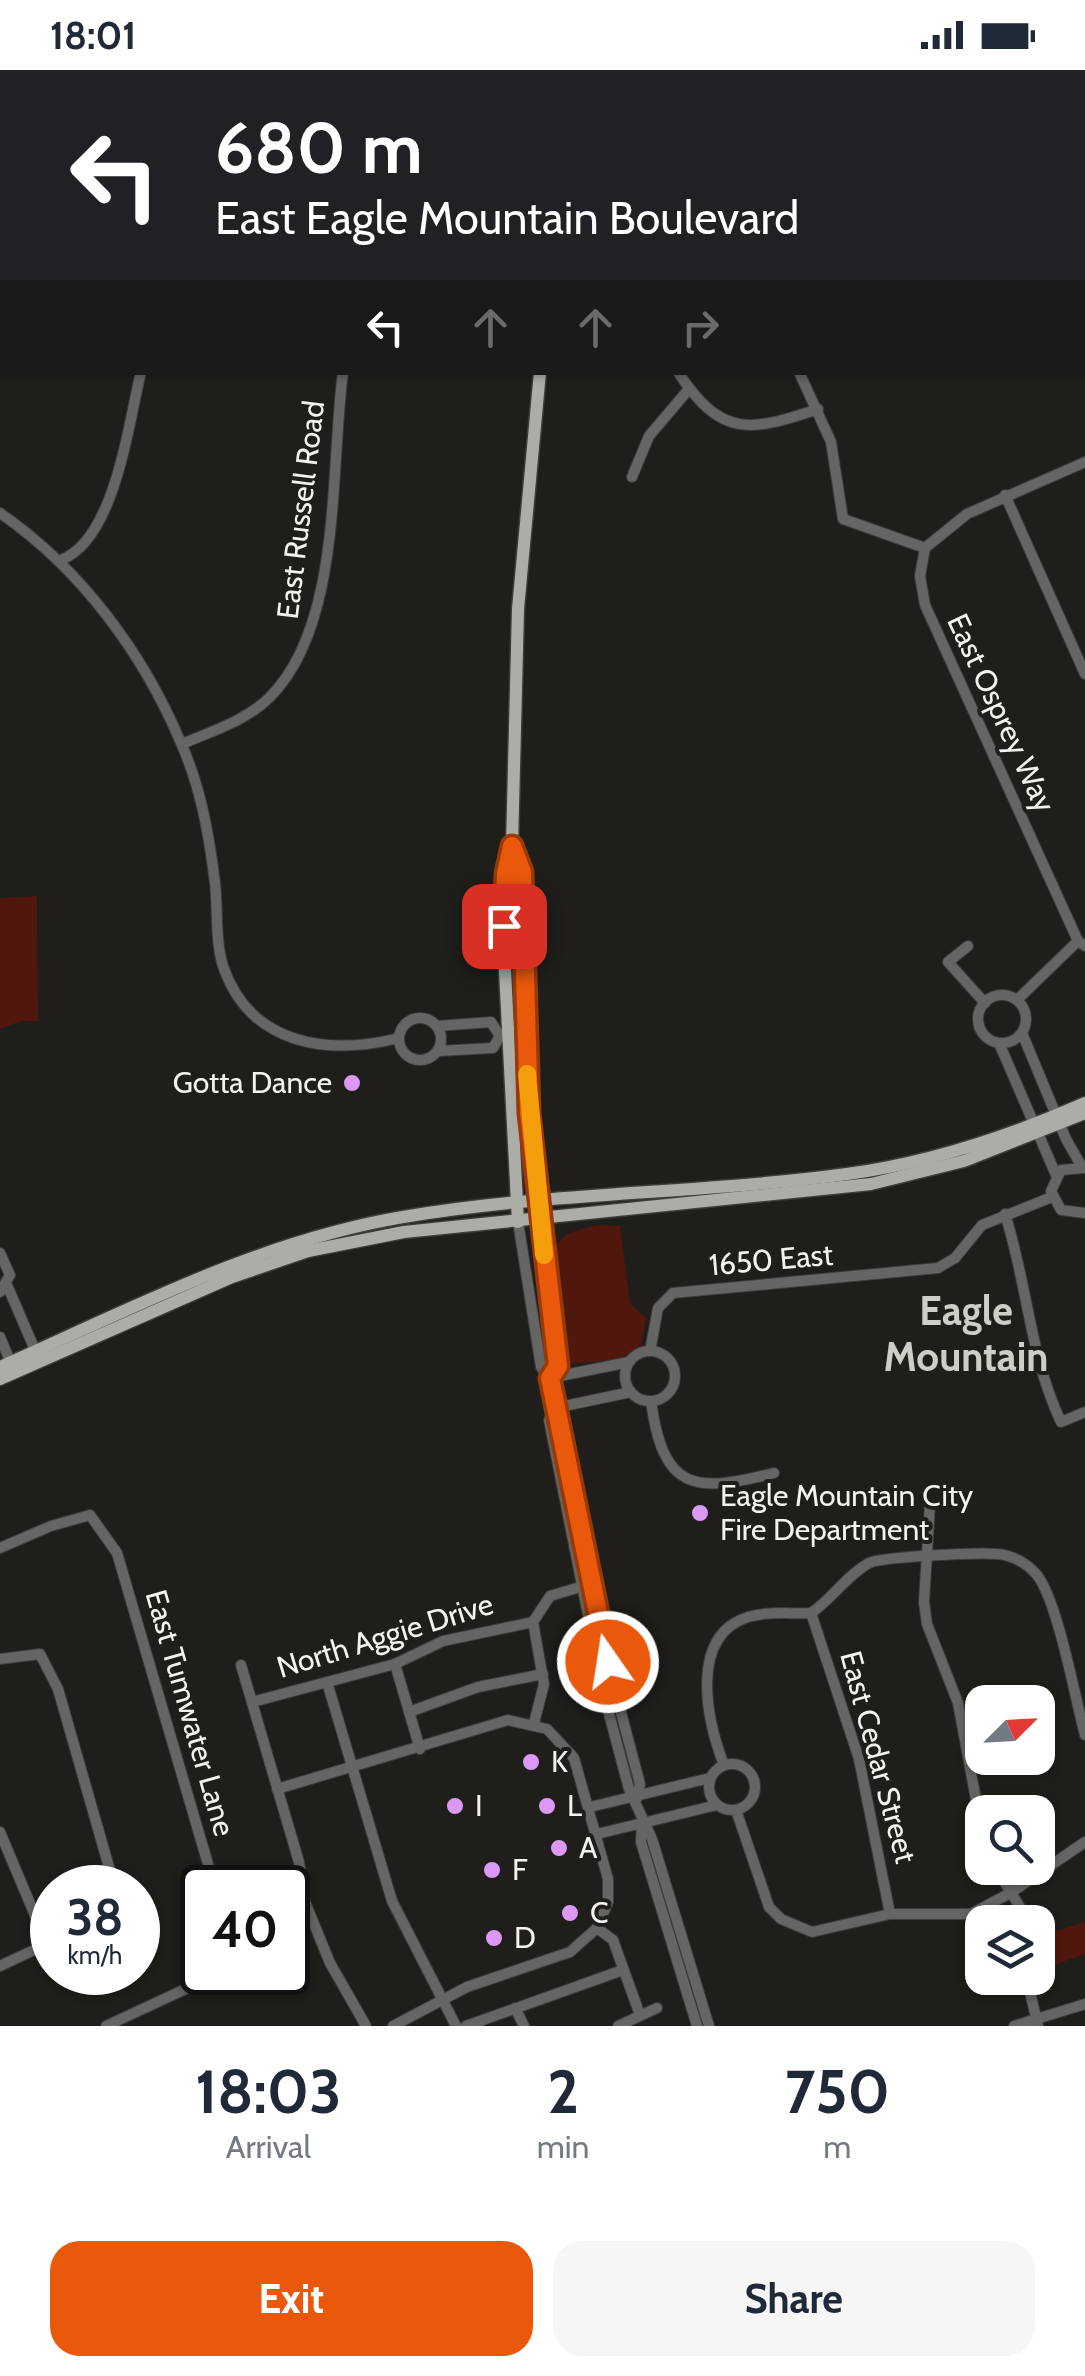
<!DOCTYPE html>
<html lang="en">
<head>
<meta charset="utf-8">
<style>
	body { margin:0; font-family:Cabin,sans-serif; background:#f6f6f7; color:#1f2937; height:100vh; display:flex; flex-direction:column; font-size:38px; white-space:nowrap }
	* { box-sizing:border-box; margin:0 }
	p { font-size:32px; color:#747a83 }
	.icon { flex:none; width:55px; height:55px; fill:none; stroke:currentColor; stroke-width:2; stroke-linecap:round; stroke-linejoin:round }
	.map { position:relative; height:1956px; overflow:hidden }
	.panel { display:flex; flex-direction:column; background:#fff; flex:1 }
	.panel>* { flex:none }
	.banner { position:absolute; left:0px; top:0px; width:1085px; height:305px; box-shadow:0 2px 8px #0004; background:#202124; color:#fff; overflow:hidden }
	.needle { width:65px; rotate:66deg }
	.fabs { position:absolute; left:965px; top:1615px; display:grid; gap:20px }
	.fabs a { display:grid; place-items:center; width:90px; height:90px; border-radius:20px; background:#fff; box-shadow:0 2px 8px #0004; font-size:50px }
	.speed { position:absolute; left:30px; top:1795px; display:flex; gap:20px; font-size:50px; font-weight:700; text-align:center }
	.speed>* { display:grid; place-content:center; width:130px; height:130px; border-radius:50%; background:#fff; box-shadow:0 2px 8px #0004; line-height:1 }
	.speed small { font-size:25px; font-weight:400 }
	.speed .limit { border:5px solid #111; border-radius:15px; background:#fff; color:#111 }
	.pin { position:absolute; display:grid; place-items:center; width:85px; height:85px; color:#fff; margin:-42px; border-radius:20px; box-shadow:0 5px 15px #0006 }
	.me { position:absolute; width:110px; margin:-55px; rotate:347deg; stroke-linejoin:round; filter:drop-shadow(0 0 8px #0008) }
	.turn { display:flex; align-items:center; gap:35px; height:210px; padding:0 50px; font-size:45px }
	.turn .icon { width:130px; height:130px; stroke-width:2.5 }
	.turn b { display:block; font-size:70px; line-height:85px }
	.lanes { display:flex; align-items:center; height:95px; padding:0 50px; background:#0003; justify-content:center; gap:50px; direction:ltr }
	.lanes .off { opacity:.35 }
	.eta { display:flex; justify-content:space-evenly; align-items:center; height:170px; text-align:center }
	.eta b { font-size:60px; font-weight:800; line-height:70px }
	.button { display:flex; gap:20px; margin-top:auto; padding:20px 50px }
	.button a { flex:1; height:115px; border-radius:30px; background:#ea580c; color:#fff; font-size:40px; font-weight:800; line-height:115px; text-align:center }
	.button a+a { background:#f6f6f7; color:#1f2937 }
	.status { display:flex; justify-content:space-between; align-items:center; height:70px; padding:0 50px; background:#fff; direction:ltr }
	.status svg { height:28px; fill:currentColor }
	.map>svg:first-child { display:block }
	.green { fill:#50170d }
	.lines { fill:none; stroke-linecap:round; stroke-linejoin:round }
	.minor-casing { stroke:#3e3c38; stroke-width:12 }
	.major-casing { stroke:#3e3c38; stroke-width:15 }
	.minor { stroke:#656563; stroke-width:10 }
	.major { stroke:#adada8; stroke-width:12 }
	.route-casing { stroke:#983908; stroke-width:25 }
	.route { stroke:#ea580c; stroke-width:18 }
	.slow { stroke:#f59e0b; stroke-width:18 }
	.poi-dot { fill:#db99f5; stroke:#201e1a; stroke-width:4 }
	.labels { text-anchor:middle; stroke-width:8; stroke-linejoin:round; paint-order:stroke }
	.street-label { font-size:30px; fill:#f4f2ef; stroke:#201e1a }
	.poi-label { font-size:30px; fill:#f4f2ef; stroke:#201e1a; text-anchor:start }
	.district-label { font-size:40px; font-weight:bold; fill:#d0cdc7; stroke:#201e1a }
</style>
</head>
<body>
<div class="status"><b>18:01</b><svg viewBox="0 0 49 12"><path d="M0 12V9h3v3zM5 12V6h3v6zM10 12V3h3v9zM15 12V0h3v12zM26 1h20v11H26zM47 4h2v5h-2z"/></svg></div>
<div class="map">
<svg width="1085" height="1956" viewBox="0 0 1085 1956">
	<rect width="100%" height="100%" fill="#201e1a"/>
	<!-- green -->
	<g class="green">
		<polygon points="37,826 38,951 21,951 0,959 0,828"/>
		<path d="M597 1155 620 1156 630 1233 646 1248 641 1276 620 1289 561 1295C558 1266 541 1192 561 1170 570 1160 585 1158 597 1155Z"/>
		<polygon points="1085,1852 1085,1884 1039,1900 1039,1866"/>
	</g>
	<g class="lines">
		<defs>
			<g id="minor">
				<polyline points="62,0 66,2"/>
				<polyline points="923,0 924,2"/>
				<polyline points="1057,0 1059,2"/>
				<polyline points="151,2 153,0"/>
				<polyline points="392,2 393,0"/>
				<polyline points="688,2 688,0"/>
				<polyline points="795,2 795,0"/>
				<polyline points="1082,53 1085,58"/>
				<polyline points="0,197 2,194"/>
				<path d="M678 302C721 368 750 362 818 339"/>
				<polyline points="799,302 831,372 843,449 925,478"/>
				<polyline points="632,407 649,366 689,319"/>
				<polyline points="1005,425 1085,604"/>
				<path d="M0 443C81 499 143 583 181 673 201 718 209 765 215 813 218 840 215 870 223 896 250 975 327 986 399 968"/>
				<polyline points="925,478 920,506 925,535 1078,871 1085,876"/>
				<polyline points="925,478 967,444 1085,392"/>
				<path d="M61 490C115 469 128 355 141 302"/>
				<path d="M182 674C212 661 246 651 270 627 342 555 330 400 343 302"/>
				<polyline points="968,876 948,892 985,933"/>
				<circle cx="1002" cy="949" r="24"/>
				<polyline points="1017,930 1078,871"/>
				<circle cx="420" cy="969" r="21"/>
				<polyline points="437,956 491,952 500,966"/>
				<polyline points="1022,963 1066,1069 1082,1097"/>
				<polyline points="999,973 1056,1105"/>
				<polyline points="438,981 493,978 500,966"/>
				<polyline points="1084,1098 1061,1100 1051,1121 1061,1140 1085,1143"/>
				<path d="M1005 1144C1027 1212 1030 1287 1061 1352L1085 1342"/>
				<polyline points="541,1150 558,1296 550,1308"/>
				<path d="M518 1152 541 1297C563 1325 568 1400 575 1437 593 1530 615 1623 640 1714L637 1728"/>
				<polyline points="0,1183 10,1205 0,1222"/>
				<polyline points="7,1215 38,1287"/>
				<polyline points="0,1267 13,1298"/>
				<polyline points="650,1281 658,1238 673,1223 938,1198 955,1188 982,1155 1052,1127"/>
				<circle cx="650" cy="1306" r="25"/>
				<polyline points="550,1308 629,1292"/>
				<path d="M651 1331C663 1420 693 1424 774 1403"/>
				<polyline points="555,1338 549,1350 604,1625 629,1719 652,1769 709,1956"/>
				<polyline points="555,1338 631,1322"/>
				<polyline points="930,1434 924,1532 927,1554 958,1633 982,1762"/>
				<polyline points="0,1478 51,1456 90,1445 117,1483 215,1818"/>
				<polyline points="811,1543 859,1689 890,1844"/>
				<polyline points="0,1589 40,1584 58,1619 115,1818"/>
				<polyline points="395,1594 420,1679"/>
				<polyline points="241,1595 299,1792 305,1832 330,1893 366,1956"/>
				<polyline points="327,1612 392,1831 456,1956"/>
				<polyline points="252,1632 395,1594 443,1571 533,1552"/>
				<polyline points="409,1642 478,1617 543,1604"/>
				<polyline points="534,1653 544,1614 533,1552 550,1526 580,1517"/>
				<circle cx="732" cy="1717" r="23"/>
				<path d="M724 1695C707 1651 688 1566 748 1547 770 1541 789 1544 811 1543 832 1529 847 1505 869 1493 881 1487 979 1482 997 1484 1012 1485 1027 1493 1037 1505 1058 1532 1075 1628 1085 1665"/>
				<polyline points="277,1719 508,1650 547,1659 574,1688 608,1809 608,1832 597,1858 570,1882 467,1917 393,1956"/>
				<polyline points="590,1737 710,1708"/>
				<polyline points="736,1740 769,1837 781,1849 812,1862 890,1844 971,1844 1012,1822 1085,1772"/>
				<polyline points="642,1752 641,1772 697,1956"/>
				<polyline points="0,1762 47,1874"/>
				<polyline points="597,1764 717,1735"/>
				<polyline points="996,1798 1029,1852"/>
				<polyline points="597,1858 613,1870 640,1945"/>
				<polyline points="0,1896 49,1873"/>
				<polyline points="1032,1908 1029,1918 1038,1956"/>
				<polyline points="515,1938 524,1956"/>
				<polyline points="106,1956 222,1902"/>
				<polyline points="466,1956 623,1900"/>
				<polyline points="618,1956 657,1938"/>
				<polyline points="1014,1956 1085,1934"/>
			</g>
			<g id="major">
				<polyline points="592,2 592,0"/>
				<polyline points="512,776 522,802 525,968 541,1150"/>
				<polyline points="518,1152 505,901 505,804 512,776 518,539 540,302"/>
				<path d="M0 1297C131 1239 260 1171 403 1147 549 1122 699 1124 847 1104 928 1093 1010 1066 1085 1033"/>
				<polyline points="0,1309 232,1207 308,1181 404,1162 871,1114 964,1091 1085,1043"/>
			</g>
		</defs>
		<!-- minor casing -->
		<use href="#minor" class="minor-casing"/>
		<!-- major casing -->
		<use href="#major" class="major-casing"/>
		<!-- minor -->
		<use href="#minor" class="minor"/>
		<!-- major -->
		<use href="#major" class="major"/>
	</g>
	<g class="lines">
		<defs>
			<polyline id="route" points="504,856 506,804 512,776 522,802 529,1043 558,1296 550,1308 608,1592"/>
		</defs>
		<!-- route casing -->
		<use href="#route" class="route-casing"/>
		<!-- route -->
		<use href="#route" class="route"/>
		<!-- slow -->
		<polyline class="slow" points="527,1004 544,1185"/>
	</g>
	<!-- markers -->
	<g class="poi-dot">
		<circle cx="352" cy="1013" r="10"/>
		<circle cx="700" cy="1443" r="10"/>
		<circle cx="531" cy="1692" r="10"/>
		<circle cx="455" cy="1736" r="10"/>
		<circle cx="547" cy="1736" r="10"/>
		<circle cx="559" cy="1778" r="10"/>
		<circle cx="492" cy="1800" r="10"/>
		<circle cx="570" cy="1843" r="10"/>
		<circle cx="494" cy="1868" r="10"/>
	</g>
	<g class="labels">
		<!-- street labels -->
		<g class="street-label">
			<text transform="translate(301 440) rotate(-83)" y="10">East Russell Road</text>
			<text transform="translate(1001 643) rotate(65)" y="10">East Osprey Way</text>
			<text transform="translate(771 1190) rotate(-5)" y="10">1650 East</text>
			<text transform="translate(385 1566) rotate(-17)" y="10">North Aggie Drive</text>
			<text transform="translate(190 1643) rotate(74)" y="10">East Tumwater Lane</text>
			<text transform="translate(878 1687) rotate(75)" y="10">East Cedar Street</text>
		</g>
		<!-- poi labels -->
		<g class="poi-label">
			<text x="332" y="1023" text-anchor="end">Gotta Dance</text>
			<text x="720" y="1436">Eagle Mountain City<tspan x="720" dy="34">Fire Department</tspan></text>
			<text x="551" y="1702">K</text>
			<text x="475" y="1746">I</text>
			<text x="567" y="1746">L</text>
			<text x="579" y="1788">A</text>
			<text x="512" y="1810">F</text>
			<text x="590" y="1853">C</text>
			<text x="514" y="1878">D</text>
		</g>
		<!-- district labels -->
		<g class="district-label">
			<text x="966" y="1255">Eagle<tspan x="966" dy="46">Mountain</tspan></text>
		</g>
	</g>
</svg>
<div class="fabs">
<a><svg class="needle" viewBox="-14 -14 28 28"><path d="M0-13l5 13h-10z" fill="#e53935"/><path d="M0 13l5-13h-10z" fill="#747a83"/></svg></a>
<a><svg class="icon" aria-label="search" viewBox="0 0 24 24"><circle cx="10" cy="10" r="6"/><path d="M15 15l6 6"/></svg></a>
<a><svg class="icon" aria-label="layers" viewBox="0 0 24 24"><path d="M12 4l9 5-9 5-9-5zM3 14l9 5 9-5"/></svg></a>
</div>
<div class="speed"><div>38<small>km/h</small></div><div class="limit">40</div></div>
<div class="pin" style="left:504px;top:856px;background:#d93025"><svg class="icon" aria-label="arrive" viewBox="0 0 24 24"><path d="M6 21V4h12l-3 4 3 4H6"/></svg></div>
<svg class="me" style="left:608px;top:1592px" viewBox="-20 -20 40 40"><circle r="17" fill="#ea580c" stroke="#fff" stroke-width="3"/><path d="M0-11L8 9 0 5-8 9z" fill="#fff"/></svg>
<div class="banner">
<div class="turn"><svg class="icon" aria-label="left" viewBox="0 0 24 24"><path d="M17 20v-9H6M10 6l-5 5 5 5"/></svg><div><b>680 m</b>East Eagle Mountain Boulevard</div></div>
<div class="lanes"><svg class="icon" aria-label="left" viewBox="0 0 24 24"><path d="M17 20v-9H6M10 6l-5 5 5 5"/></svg><svg class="icon off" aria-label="ahead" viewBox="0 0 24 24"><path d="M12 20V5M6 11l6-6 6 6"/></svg><svg class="icon off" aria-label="ahead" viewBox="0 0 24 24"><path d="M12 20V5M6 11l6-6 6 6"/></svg><svg class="icon off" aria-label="right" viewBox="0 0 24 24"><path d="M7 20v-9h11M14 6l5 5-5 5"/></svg></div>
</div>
</div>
<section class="panel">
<div class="eta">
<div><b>18:03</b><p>Arrival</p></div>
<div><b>2</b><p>min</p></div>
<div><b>750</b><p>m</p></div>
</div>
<div class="button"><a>Exit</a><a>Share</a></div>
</section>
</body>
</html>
